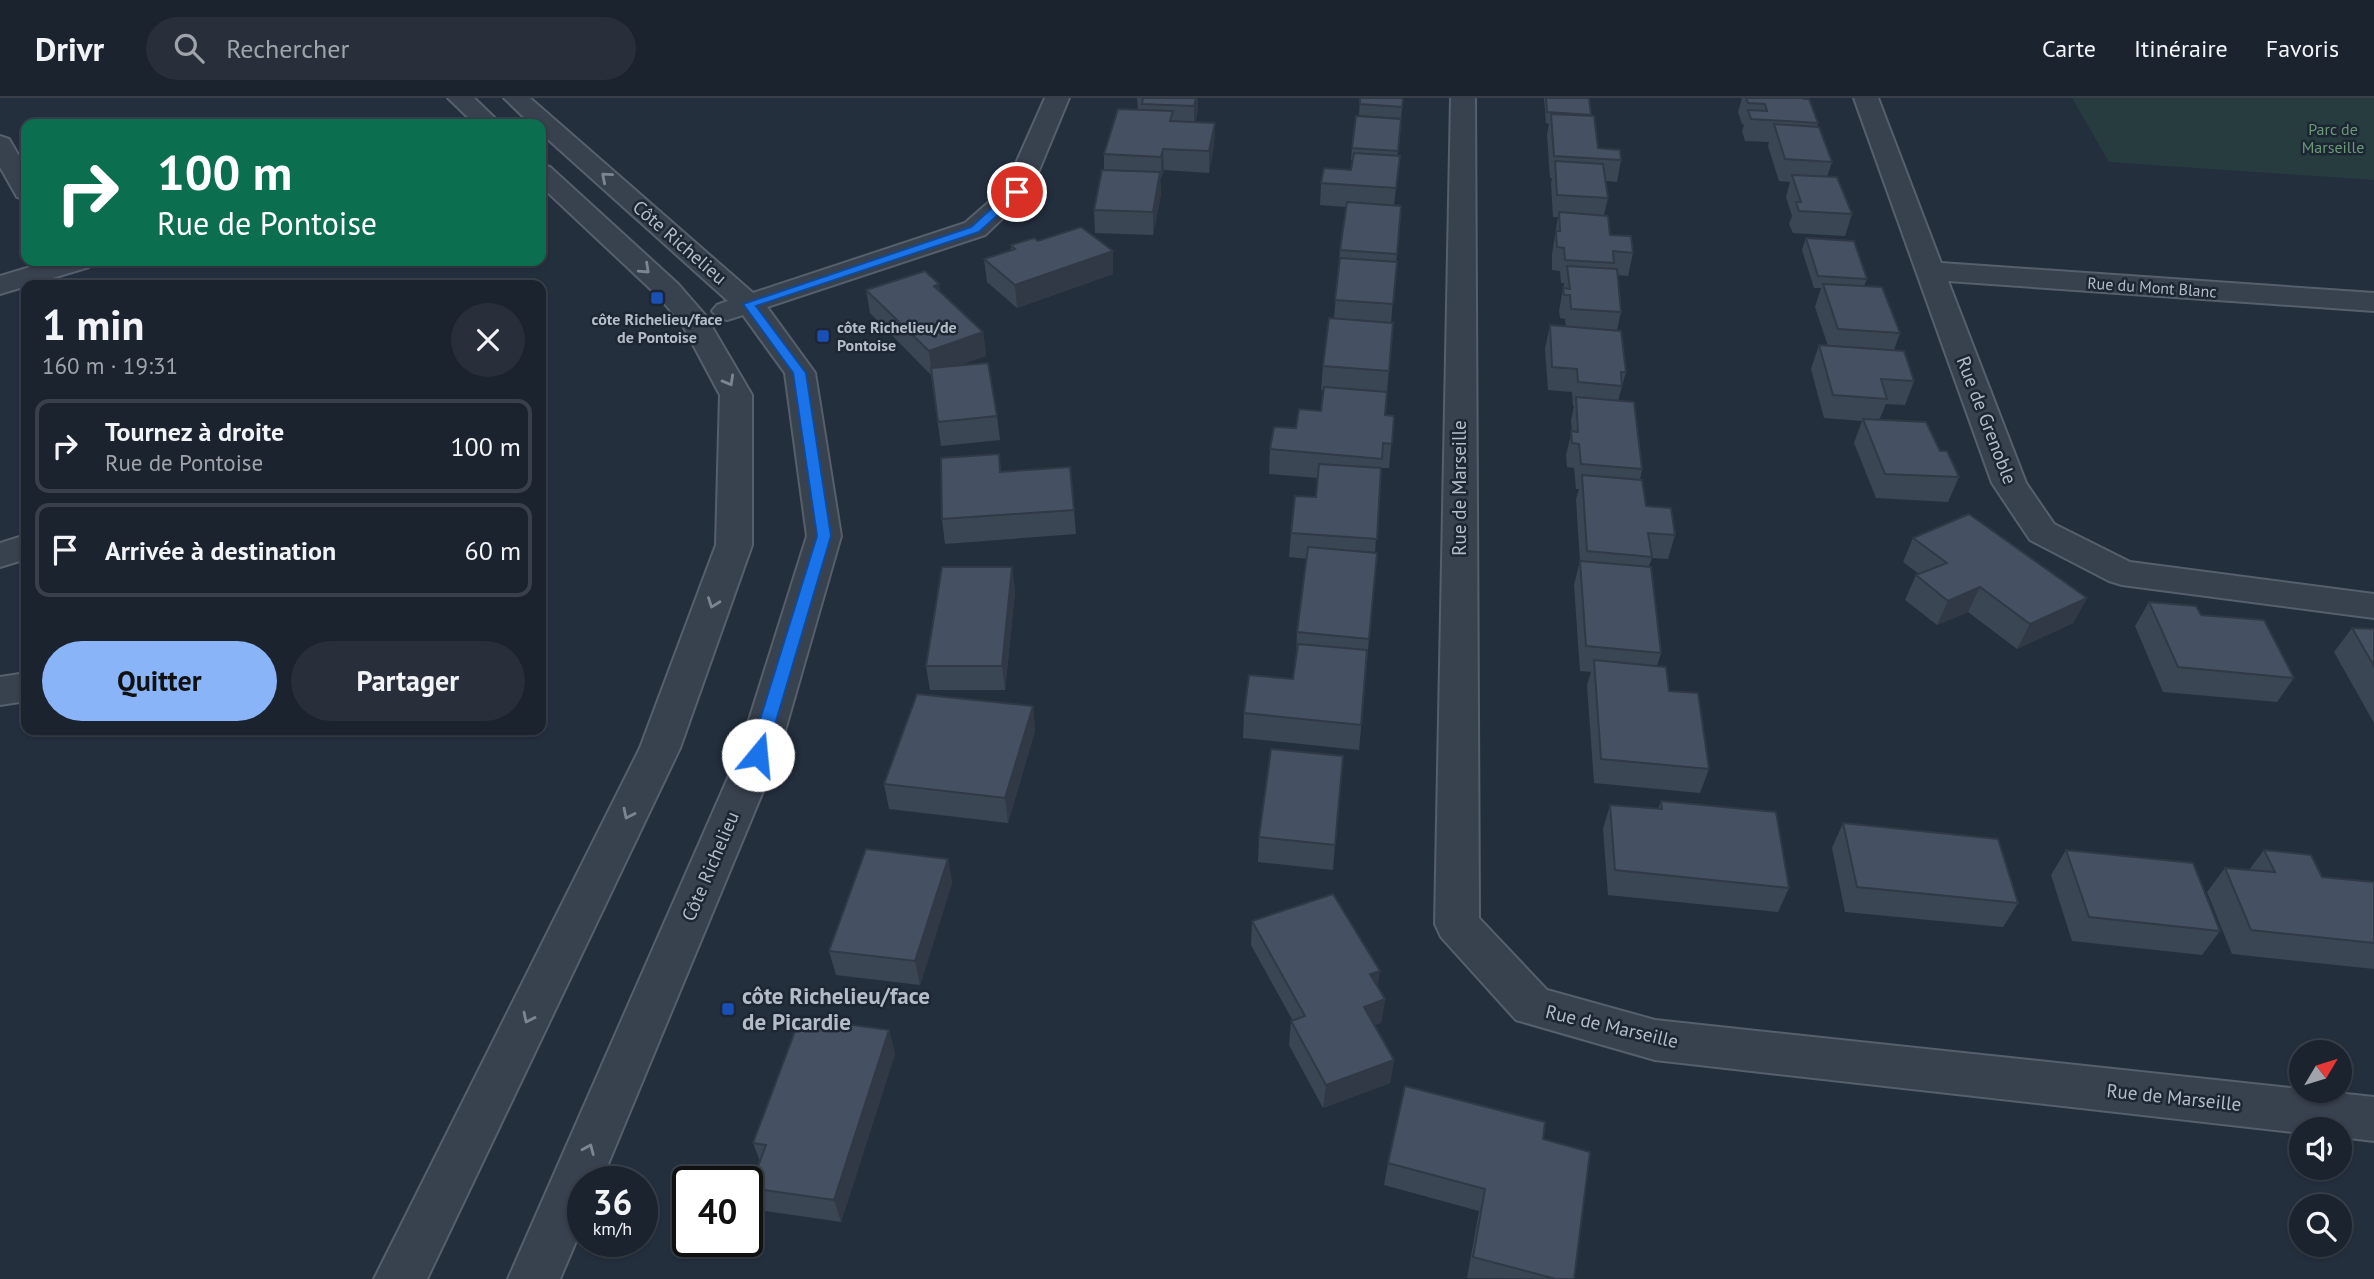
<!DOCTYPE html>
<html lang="fr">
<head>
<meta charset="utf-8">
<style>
	body { margin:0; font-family:"PT Sans",sans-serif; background:#282f3a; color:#f1f3f6; height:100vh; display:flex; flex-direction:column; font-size:26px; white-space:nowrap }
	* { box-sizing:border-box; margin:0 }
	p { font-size:23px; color:#a0a4aa }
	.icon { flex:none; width:38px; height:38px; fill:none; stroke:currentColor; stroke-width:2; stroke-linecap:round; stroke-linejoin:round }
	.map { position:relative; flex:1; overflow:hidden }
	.panel { position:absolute; left:21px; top:182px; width:525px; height:455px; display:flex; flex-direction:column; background:#1b232e; border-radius:14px; box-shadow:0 2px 5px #0004,0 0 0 2px #39404a }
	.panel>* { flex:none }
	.hud { position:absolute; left:21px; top:21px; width:525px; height:147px; border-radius:14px; box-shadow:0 2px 5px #0004,0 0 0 2px #39404a; background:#0b6e4f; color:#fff; overflow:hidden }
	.needle { width:46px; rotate:52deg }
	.controls { position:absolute; left:2289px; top:942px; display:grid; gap:14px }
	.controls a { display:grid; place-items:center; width:63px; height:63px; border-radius:50%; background:#1b232e; box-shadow:0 2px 5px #0004,0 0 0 2px #39404a; font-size:35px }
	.speed { position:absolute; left:567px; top:1068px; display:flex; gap:14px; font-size:35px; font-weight:700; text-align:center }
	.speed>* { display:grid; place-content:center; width:91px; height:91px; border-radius:50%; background:#1b232e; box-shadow:0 2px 5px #0004,0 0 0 2px #39404a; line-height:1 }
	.speed small { font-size:18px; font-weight:400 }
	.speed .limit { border:4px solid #111; border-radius:10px; background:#fff; color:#111 }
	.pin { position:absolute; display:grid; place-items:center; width:60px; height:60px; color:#fff; margin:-30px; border:4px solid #fff; border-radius:50%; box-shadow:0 2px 7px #0007 }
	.me { position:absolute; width:77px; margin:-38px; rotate:17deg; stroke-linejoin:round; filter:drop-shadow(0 0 5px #0008) }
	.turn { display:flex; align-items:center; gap:24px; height:147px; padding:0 21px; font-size:32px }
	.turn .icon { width:91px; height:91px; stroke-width:2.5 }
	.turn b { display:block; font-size:49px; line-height:60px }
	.round { display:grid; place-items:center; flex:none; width:74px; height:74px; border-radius:37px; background:#282f3a }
	.headline { display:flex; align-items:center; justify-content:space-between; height:119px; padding:0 21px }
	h1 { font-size:42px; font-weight:700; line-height:52px }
	.button { display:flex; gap:14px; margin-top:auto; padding:14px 21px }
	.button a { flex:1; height:80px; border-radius:42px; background:#8ab4f8; color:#111; font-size:28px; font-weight:700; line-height:80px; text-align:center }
	.button a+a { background:#282f3a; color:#f1f3f6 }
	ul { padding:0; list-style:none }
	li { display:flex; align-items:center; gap:21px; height:94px; margin:0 14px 10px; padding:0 7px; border:4px solid #39404a; border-radius:14px }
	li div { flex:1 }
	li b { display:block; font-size:26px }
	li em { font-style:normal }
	header { display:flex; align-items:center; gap:42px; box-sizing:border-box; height:98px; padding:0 35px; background:#1b232e; border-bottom:2px solid #39404a }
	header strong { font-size:33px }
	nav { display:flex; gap:38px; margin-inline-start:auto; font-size:24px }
	.search { width:490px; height:63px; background:#282f3a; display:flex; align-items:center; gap:18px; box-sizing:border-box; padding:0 24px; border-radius:38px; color:#a0a4aa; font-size:26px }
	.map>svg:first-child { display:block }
	.green { fill:#263c3f }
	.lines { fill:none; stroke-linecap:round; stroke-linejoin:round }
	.minor-casing { stroke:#565f6c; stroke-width:4 }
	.minor { fill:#38414e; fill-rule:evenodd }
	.wall { fill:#3b4654 }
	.shaded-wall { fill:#303945 }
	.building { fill:#455162; stroke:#303945; stroke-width:2 }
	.oneway { stroke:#7c8592 }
	.route { fill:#1a73e8; stroke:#114b97; stroke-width:2 }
	.transit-dot { fill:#1a4fb4; stroke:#1d2633; stroke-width:2.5 }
	.labels { text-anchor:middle; stroke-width:5; stroke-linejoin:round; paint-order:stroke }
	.far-park-label { font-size:16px; fill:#6b9a76; stroke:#1d2633 }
	.far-street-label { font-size:16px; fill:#b4bcc9; stroke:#1d2633 }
	.far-poi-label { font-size:16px; font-weight:bold; fill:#b4bcc9; stroke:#1d2633 }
	.street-label { font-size:19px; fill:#b4bcc9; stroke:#1d2633 }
	.near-poi-label { font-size:23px; font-weight:bold; fill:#b4bcc9; stroke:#1d2633; text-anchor:start }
</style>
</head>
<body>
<header>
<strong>Drivr</strong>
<div class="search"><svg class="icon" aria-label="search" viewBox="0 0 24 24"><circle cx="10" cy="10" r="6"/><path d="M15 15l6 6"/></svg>Rechercher</div>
<nav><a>Carte</a><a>Itinéraire</a><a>Favoris</a></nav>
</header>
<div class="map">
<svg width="2374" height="1181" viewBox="0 0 2374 1181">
	<rect width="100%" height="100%" fill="#242f3e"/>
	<!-- green -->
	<polygon class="green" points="2072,0 2374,0 2374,82 2109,64"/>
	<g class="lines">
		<defs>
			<g id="minor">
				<polygon points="448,0 474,0 501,26 475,26"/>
				<polygon points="504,0 530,0 753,195 965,125 1005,90 1045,0 1069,0 1030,94 985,137 767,209 815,275 841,438 778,657 601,1083 583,1083 583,1127 560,1181 508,1181 738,657 807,438 785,275 743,217 727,222 717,219 712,213 717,207 728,203 541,35 541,26 531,26"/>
				<polygon points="1451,0 1475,0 1479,820 1547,892 1655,922 2374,999 2374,1043 2340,1039 2340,1031 2301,1031 2301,1035 1655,962 1516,922 1441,839 1435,826"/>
				<polygon points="1854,0 1878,0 1941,165 2374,195 2374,213 1948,183 2026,385 2054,426 2130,464 2374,496 2374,520 2122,487 2109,483 2030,442 1992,385"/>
				<polygon points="0,38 9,41 26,70 26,101 17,99 0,69"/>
				<polygon points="541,66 550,69 678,186 705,217 752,297 752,447 680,650 427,1181 374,1181 640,650 716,447 720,297 682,226 658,198 541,88"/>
				<polygon points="50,163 93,163 89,169 0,196 0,178"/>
				<polygon points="26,437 26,461 0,469 0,445"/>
				<polygon points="26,575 26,603 0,607 0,579"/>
			</g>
		</defs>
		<!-- minor casing -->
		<use href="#minor" class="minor-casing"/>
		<!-- minor -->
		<use href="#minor" class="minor"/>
	</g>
	<!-- wall -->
	<g class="wall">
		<polygon points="1137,0 1198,0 1198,13 1195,24 1215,25 1214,47 1209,75 1164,72 1160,81 1161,96 1153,137 1095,135 1094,112 1104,72 1104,56 1138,12"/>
		<polygon points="1360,0 1403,0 1401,20 1359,17"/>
		<polygon points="1544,0 1589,0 1591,18 1598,50 1621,62 1617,84 1606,83 1608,100 1604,117 1610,137 1633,155 1628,178 1617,177 1621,214 1617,232 1626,274 1618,303 1642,371 1640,382 1646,408 1675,437 1668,461 1652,460 1649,468 1661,555 1657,568 1709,671 1700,695 1594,685 1587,587 1591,574 1580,573 1574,487 1580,463 1576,401 1579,391 1576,391 1574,370 1567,369 1566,357 1572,333 1571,323 1574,308 1573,308 1572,294 1548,292 1545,251 1550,227 1566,229 1565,221 1560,220 1559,213 1564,185 1561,185 1560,173 1552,172 1552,156 1558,119 1553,119 1551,85 1552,80 1550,80 1547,37 1549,26 1546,25"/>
		<polygon points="1742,0 1804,0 1818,25 1817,28 1832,64 1827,79 1852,116 1845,138 1793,135 1789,126 1792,118 1786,99 1790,84 1779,83 1768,48 1769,44 1745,43 1742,33 1744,27 1742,26 1738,14"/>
		<polygon points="1352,50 1398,53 1397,58 1400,58 1394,107 1397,156 1391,225 1393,225 1385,317 1394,318 1389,370 1381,370 1369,541 1359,652 1243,640 1244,615 1293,581 1296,559 1297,534 1307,461 1289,459 1291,435 1316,399 1318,380 1269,376 1270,351 1296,330 1321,313 1324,292 1321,292 1323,268 1334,220 1340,152 1346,109 1320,107 1321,85 1351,72 1353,62 1351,62"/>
		<polygon points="1806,140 1867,181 1864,188 1900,235 1894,252 1914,283 1905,307 1886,306 1879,322 1940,353 1959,379 1948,404 1876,400 1854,345 1862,323 1824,320 1811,271 1819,247 1828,248 1815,209 1821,190 1814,190 1802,152"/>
		<polygon points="1038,143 1113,153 1113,176 1017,210 987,184 984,161 1011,152 1011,147"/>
		<polygon points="866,192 940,194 983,234 986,258 959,267 997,318 1000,342 941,348 931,277 870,215"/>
		<polygon points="999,356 1001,374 1074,412 1076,436 945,446 942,421"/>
		<polygon points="1913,440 2087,500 2073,525 2017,551 1968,514 1937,527 1905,502 1916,477 1919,476 1903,464"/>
		<polygon points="1012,469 1015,494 1005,592 930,592 926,568"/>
		<polygon points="2149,504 2201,517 2294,580 2277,604 2163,594 2135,528"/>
		<polygon points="2352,530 2374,531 2374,625 2334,554"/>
		<polygon points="1033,608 1035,633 1008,725 889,711 884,686"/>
		<polygon points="1661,703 1789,790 1778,814 1608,797 1603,731 1610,707 1658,711"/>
		<polygon points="1843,725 2018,805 2003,829 1845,814 1832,750"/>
		<polygon points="1259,739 1335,747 1333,772 1258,764"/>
		<polygon points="2066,752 2220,833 2202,857 2072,843 2051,777"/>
		<polygon points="2264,752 2322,779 2374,784 2374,871 2232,856 2207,794 2225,770 2249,772"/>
		<polygon points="948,761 952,785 920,887 836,877 829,853"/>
		<polygon points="1252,823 1378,889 1385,901 1381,925 1374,927 1394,962 1390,985 1323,1010 1289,947 1291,923 1293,923 1251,847"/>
		<polygon points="889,932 895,956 841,1124 759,1112 750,1090 760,1063 753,1045"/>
		<polygon points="1543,1041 1574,1181 1467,1180 1479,1113 1384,1087 1388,1065"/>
	</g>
	<!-- shaded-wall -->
	<g class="shaded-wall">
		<polygon points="1196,0 1198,0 1198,13 1194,30 1194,8"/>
		<polygon points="1215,25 1214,47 1209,75 1209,53"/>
		<polygon points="1163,51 1164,72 1161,81 1161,59"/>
		<polygon points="1160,74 1161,96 1153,137 1153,114"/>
		<polygon points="1113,153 1113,176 1017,210 1015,187"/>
		<polygon points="939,186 942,209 934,188"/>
		<polygon points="983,234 986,258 932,277 929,253"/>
		<polygon points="1012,469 1015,494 1005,592 1002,568"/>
		<polygon points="1980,489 1968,514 1937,527 1948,503"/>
		<polygon points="2087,500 2073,525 2017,551 2030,526"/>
		<polygon points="1033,608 1035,633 1008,725 1005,700"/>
		<polygon points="948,761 952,785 920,887 915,863"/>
		<polygon points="1380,873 1376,897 1370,876"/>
		<polygon points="1385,901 1381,925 1360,932 1364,909"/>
		<polygon points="889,932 895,956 841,1124 834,1102"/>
		<polygon points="1394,962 1390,985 1323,1010 1326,987"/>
	</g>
	<!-- building -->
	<g class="building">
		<polygon points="1143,0 1196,0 1194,8 1142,6"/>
		<polygon points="1360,0 1403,0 1402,9 1360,6"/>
		<polygon points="1546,0 1589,0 1591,17 1547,14"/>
		<polygon points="1746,0 1804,0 1804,1 1809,1 1818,25 1751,21 1748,12 1767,13 1765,6 1748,5"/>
		<polygon points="1118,11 1173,13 1170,23 1215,25 1209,53 1163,51 1161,59 1104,56"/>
		<polygon points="1551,16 1594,18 1598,50 1620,52 1621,62 1554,58"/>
		<polygon points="1356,18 1401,21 1398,53 1352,50"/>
		<polygon points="1774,26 1819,29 1832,64 1785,61"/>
		<polygon points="1354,55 1400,58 1396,90 1321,85 1324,70 1351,72"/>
		<polygon points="1555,63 1603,66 1608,100 1557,97"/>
		<polygon points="1102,72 1160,74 1153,114 1094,112"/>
		<polygon points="1792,77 1837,79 1852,116 1799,113 1796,104 1801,104"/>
		<polygon points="1347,104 1401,108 1397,156 1340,152"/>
		<polygon points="1559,114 1608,118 1610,137 1631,138 1633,155 1613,153 1614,165 1565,162 1564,150 1557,149 1556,133 1560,133"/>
		<polygon points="1081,129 1113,153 1015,187 984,161 1015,151 1011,147 1034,140 1038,143"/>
		<polygon points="1806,140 1854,143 1867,181 1818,178"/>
		<polygon points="1340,160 1397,164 1393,206 1335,202"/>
		<polygon points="1567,168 1617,171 1621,214 1571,211 1570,197 1564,197 1563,190 1570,191"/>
		<polygon points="925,173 939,186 934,188 983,234 929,253 866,192"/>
		<polygon points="1823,186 1882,189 1900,235 1838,231"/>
		<polygon points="1329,220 1393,225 1389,273 1323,268"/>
		<polygon points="1550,227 1621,233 1626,274 1621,274 1622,288 1578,284 1577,271 1552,269"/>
		<polygon points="1819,247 1904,253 1914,283 1881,281 1887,301 1833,297"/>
		<polygon points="988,265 997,318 938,324 931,270"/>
		<polygon points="1324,289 1387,294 1385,317 1394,318 1392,346 1383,345 1382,361 1270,351 1274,329 1296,330 1299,311 1321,313"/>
		<polygon points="1576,299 1634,304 1642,371 1581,366 1579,346 1572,345 1571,333 1578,334"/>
		<polygon points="1863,321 1926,324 1940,353 1947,353 1959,379 1885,376"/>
		<polygon points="999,356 1000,374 1070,369 1074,412 942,421 941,360"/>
		<polygon points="1319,366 1381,370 1377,441 1291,435 1295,398 1316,399"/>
		<polygon points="1582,377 1642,382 1646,408 1671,410 1675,437 1648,435 1652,459 1587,453"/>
		<polygon points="1969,416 2087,500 2030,526 1980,489 1948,503 1916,477 1947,465 1913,440"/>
		<polygon points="1308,449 1377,455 1369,541 1297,534"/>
		<polygon points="1580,463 1651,469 1661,555 1586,548"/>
		<polygon points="942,469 1012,469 1002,568 926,568"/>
		<polygon points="2149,504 2196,508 2201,517 2264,522 2294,580 2178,569"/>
		<polygon points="2352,530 2374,531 2374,568"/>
		<polygon points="1298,546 1367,552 1361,627 1244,615 1249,577 1293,581"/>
		<polygon points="1594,562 1666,569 1669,593 1698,595 1709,671 1601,661"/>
		<polygon points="917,596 1033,608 1005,700 884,686"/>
		<polygon points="1271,651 1343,658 1335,747 1259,739"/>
		<polygon points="1661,703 1776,714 1789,790 1615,772 1610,707 1662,711"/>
		<polygon points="1843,725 1998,741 2018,805 1857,789"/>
		<polygon points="866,751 948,761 915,863 829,853"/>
		<polygon points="2066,752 2193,765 2220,833 2089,819"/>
		<polygon points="2264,752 2311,757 2322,779 2374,784 2374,845 2251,832 2225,770 2275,774"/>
		<polygon points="1333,796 1380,873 1370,876 1385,901 1364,909 1394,962 1326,987 1291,923 1305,918 1252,823"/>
		<polygon points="800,920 889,932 834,1102 750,1090 766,1047 753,1045"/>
		<polygon points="1405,988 1545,1024 1543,1041 1590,1054 1574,1181 1556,1181 1473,1159 1485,1091 1388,1065"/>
	</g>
	<!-- one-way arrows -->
	<defs><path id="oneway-chevron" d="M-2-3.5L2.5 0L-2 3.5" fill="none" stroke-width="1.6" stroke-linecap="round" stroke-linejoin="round" transform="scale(1.75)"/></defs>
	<g class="oneway">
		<use href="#oneway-chevron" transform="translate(606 79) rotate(-139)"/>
		<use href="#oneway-chevron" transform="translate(645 171) rotate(43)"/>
		<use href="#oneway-chevron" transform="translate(729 283) rotate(61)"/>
		<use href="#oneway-chevron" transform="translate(713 505) rotate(110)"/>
		<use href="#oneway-chevron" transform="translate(628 716) rotate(116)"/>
		<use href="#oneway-chevron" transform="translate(528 920) rotate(116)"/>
		<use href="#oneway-chevron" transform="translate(589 1051) rotate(-67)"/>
	</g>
	<!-- route -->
	<polygon class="route" points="1013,91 1023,94 979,134 756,208 806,275 831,438 766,657 758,663 752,661 749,657 817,438 793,275 743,206 971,129"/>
	<!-- markers -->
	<g class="transit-dot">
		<rect x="650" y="193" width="14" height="14" rx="3.5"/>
		<rect x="816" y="231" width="14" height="14" rx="3.5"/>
		<rect x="721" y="904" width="14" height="14" rx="3.5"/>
	</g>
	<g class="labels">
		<!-- far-park labels -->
		<g class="far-park-label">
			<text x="2333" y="37">Parc de<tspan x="2333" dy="18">Marseille</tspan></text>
		</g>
		<!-- far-street labels -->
		<g class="far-street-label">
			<text transform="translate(2152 189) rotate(4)" y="6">Rue du Mont Blanc</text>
		</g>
		<!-- far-poi labels -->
		<g class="far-poi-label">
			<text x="657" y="227">côte Richelieu/face<tspan x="657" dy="18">de Pontoise</tspan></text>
			<text x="837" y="235" text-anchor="start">côte Richelieu/de<tspan x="837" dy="18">Pontoise</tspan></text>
		</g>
		<!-- street labels -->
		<g class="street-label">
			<text transform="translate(680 144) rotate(41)" y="7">Côte Richelieu</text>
			<text transform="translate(1987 322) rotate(69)" y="7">Rue de Grenoble</text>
			<text transform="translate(1459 390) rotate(-90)" y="7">Rue de Marseille</text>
			<text transform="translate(710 768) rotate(-67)" y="7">Côte Richelieu</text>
			<text transform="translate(1612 928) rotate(13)" y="7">Rue de Marseille</text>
			<text transform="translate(2174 999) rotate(6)" y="7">Rue de Marseille</text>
		</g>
		<!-- near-poi labels -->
		<g class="near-poi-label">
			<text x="742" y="906">côte Richelieu/face<tspan x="742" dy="26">de Picardie</tspan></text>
		</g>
	</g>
</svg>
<div class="controls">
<a><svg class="needle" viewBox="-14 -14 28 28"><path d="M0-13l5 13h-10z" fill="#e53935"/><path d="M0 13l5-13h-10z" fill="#a0a4aa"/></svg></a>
<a><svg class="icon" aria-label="sound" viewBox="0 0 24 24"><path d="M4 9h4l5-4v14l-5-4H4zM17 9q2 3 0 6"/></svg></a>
<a><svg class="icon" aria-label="search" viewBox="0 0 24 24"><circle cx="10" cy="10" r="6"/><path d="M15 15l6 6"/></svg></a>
</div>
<div class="speed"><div>36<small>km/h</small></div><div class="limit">40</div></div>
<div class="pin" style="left:1017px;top:94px;background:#d93025"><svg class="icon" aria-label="arrive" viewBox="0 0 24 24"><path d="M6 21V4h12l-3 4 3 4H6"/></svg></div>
<svg class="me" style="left:758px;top:657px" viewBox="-20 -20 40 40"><circle r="19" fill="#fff"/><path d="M0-13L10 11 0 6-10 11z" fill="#1a73e8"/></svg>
<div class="hud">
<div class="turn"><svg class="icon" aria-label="right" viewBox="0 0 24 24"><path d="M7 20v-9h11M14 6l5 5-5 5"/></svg><div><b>100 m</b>Rue de Pontoise</div></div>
</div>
<section class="panel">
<div class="headline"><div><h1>1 min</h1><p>160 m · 19:31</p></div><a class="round"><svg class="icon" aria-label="close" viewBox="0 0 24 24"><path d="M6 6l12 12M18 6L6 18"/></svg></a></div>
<ul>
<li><svg class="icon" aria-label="right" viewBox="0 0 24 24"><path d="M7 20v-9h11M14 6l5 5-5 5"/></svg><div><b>Tournez à droite</b><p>Rue de Pontoise</p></div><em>100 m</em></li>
<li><svg class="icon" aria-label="arrive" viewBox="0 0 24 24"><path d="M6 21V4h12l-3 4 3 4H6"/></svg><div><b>Arrivée à destination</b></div><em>60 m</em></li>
</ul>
<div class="button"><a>Quitter</a><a>Partager</a></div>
</section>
</div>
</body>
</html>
